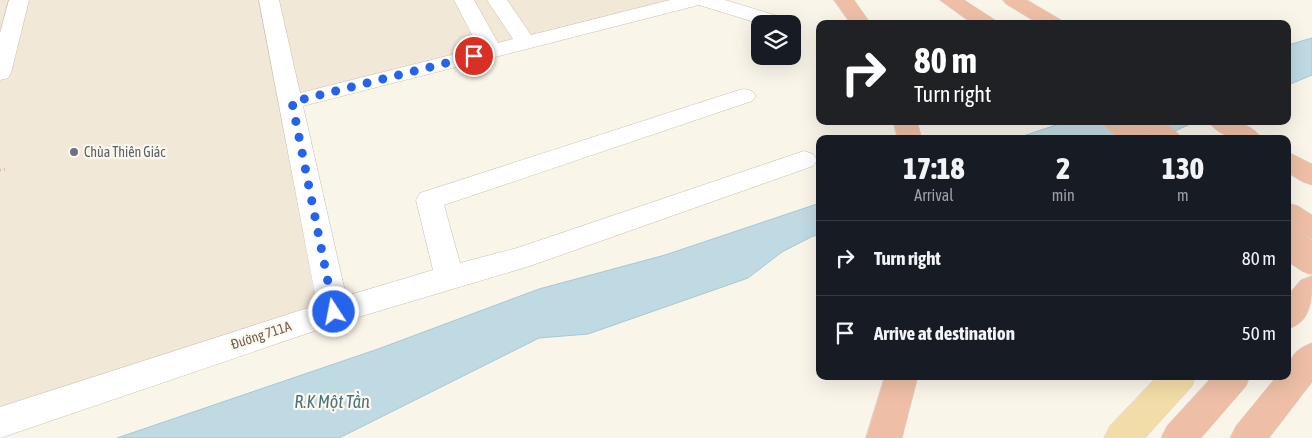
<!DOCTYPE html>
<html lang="en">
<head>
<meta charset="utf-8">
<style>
	body { margin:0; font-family:"Asap Condensed",sans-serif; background:#242831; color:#f1f3f6; height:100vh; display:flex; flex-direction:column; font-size:19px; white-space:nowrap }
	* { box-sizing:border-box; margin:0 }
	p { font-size:16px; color:#9ea1a6 }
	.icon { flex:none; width:28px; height:28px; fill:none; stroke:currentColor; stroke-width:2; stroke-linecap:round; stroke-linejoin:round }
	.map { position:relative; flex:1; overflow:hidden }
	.details { position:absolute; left:816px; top:135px; width:475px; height:245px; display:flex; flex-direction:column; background:#171b24; border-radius:10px; box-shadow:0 5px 20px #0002 }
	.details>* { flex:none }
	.hud { position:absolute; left:816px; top:20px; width:475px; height:105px; border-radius:10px; box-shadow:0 5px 20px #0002; background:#202124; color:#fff; overflow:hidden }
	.controls { position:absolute; left:751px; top:15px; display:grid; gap:10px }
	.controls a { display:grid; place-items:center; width:50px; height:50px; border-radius:10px; background:#171b24; box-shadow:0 5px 20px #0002; font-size:25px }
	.pin { position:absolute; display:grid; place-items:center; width:42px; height:42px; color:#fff; margin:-21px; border:2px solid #fff; border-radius:50%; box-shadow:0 1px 5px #0007 }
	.me { position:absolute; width:55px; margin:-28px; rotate:349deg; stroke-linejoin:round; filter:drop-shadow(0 0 4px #0008) }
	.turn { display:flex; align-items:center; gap:18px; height:105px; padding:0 15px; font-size:22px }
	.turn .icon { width:65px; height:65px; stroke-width:2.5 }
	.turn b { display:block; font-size:35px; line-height:42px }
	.eta { display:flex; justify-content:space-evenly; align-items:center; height:85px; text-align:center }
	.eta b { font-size:30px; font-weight:800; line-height:35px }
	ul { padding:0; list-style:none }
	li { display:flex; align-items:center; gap:15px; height:75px; padding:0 15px; border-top:1px solid #363941 }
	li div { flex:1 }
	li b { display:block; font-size:19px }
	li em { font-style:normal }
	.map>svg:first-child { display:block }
	.residential { fill:#f1e8d8 }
	.water { fill:#bfdae2; stroke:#a6c8d3 }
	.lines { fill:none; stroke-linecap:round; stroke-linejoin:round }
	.minor-casing { stroke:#cbbeaf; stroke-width:1 }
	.major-casing { stroke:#d8d2ce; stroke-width:1 }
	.highway-casing { stroke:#d8d2ce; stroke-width:1 }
	.path { stroke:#d2bba6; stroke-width:2.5; stroke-dasharray:1 3; stroke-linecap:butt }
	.minor { fill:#fff; fill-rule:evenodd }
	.major { fill:#f2dda8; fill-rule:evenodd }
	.highway { fill:#eebfa6; fill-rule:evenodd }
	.highway-bridge-casing { stroke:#d8d2ce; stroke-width:32; stroke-linecap:butt }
	.highway-bridge { stroke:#eebfa6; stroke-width:31 }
	.route { stroke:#2563eb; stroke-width:9; stroke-dasharray:0 16.2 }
	.worship-dot { fill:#6b7280; stroke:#fdf9ef; stroke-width:2 }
	.labels { text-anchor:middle; stroke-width:4.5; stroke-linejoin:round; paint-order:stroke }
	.worship-label { font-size:14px; fill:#5b616d; stroke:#fdf9ef; text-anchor:start }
	.street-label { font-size:14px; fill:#725e4f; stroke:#fdf9ef }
	.near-water-label { font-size:18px; font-style:italic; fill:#4b7483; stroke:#fdf9ef }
</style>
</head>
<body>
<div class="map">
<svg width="1312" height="438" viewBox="0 0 1312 438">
	<rect width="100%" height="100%" fill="#faf5e9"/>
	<!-- residential -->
	<polygon class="residential" points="0,0 721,0 292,102 334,312 0,426"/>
	<!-- water -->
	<g class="water">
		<polygon points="1312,38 1312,75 1288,85 1288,45"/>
		<polygon points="1068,121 1197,121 1157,139 1014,139"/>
		<polygon points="820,203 820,235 813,236 782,252 748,278 588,334 539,338 339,438 117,438 378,349 539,289 665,255"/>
	</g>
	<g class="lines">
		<defs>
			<g id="minor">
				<polygon points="9,0 29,0 11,73 8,78 0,80 0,33"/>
				<polygon points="259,0 279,0 300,93 479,48 454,0 474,0 498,43 513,39 487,0 507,0 531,35 670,0 725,0 791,20 794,24 792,27 792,24 761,24 699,5 303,106 346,296 433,270 416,200 420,193 736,91 744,89 752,91 756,96 752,101 444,205 460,263 517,248 795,154 804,151 813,154 817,160 813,166 530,266 335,324 0,438 0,407 317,305"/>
			</g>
			<polygon id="major" points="1158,376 1196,376 1192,386 1145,438 1104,438 1110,426"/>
			<g id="highway">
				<polygon points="834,0 854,0 871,24 851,24"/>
				<polygon points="940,0 964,0 995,20 998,24 973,24"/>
				<polygon points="1003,0 1027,0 1061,20 1064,24 1039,24 1006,4"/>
				<polygon points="893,121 917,121 922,139 898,139"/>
				<path d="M1099 121H1128L1134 126 1131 121C1151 121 1170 120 1182 139H1153L1145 134 1148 139H1119Z"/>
				<path d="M1208 121C1228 121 1250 120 1262 139 1242 139 1221 140 1208 121Z"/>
				<polygon points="1288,152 1312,164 1312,185 1303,182 1288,173"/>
				<polygon points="1288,203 1298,206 1312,215 1312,239 1302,236 1288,226"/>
				<path d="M1312 276C1312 300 1312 321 1288 329V295L1301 280Z"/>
				<path d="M1312 343V382L1269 438H1230L1236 426 1277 376H1288C1288 358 1295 349 1312 343Z"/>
				<polygon points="885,376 918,376 902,438 866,438"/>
				<polygon points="1213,376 1250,376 1246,386 1201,438 1161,438 1167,426"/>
			</g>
		</defs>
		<!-- minor casing -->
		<use href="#minor" class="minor-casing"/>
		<!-- major casing -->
		<use href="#major" class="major-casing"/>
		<!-- highway casing -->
		<use href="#highway" class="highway-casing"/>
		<!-- path -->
		<polyline class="path" points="0,170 6,169"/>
		<!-- minor -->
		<use href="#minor" class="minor"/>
		<!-- major -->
		<use href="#major" class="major"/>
		<!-- highway -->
		<use href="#highway" class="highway"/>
		<defs>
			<polyline id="highway-bridge" points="1288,243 1312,259"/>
		</defs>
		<!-- highway-bridge casing -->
		<use href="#highway-bridge" class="highway-bridge-casing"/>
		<!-- highway-bridge -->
		<use href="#highway-bridge" class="highway-bridge"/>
	</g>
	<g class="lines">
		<!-- route -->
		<polyline class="route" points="334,312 292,102 474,56"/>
	</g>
	<!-- markers -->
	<circle class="worship-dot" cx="74" cy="152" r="5"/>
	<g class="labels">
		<!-- worship labels -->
		<g class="worship-label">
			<text x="84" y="157">Chùa Thiên Giác</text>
		</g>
		<!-- street labels -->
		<g class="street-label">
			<text transform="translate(261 335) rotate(-18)" y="5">Đường 711A</text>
		</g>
		<!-- near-water labels -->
		<g class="near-water-label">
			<text x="332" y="408">R.K Một Tần</text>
		</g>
	</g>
</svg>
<div class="controls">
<a><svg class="icon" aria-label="layers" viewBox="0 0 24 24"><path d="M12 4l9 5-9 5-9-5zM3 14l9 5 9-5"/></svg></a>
</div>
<div class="pin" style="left:474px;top:56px;background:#d93025"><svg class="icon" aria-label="arrive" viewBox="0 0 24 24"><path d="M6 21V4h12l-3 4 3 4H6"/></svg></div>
<svg class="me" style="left:334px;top:312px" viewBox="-20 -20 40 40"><circle r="17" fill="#2563eb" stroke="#fff" stroke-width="3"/><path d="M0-11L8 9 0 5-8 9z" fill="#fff"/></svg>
<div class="hud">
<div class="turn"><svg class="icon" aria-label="right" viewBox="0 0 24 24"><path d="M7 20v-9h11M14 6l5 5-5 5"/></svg><div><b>80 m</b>Turn right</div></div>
</div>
<section class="details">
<div class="eta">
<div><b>17:18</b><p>Arrival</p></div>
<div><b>2</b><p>min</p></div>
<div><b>130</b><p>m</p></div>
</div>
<ul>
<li><svg class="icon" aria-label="right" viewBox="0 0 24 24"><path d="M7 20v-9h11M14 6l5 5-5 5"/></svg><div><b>Turn right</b></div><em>80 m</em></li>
<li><svg class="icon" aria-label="arrive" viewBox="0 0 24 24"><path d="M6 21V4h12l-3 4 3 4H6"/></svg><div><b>Arrive at destination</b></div><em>50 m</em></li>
</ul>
</section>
</div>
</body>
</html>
